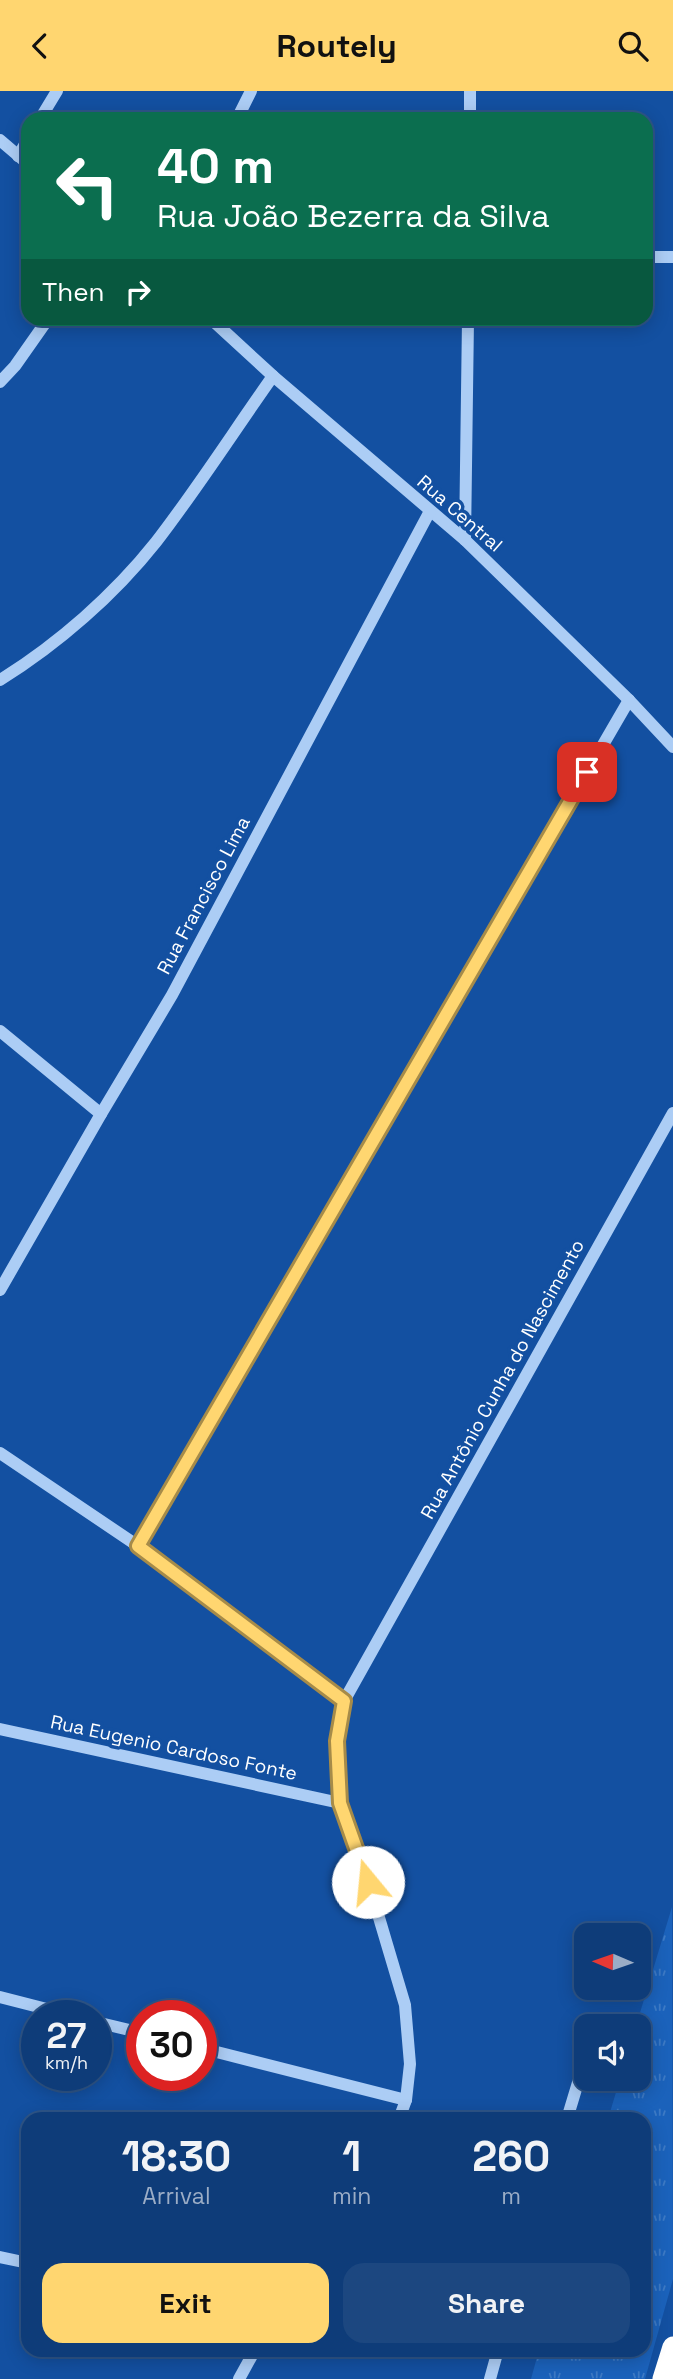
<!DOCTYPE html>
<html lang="en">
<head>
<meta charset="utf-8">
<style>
	body { margin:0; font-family:"Space Grotesk",sans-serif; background:#1c4780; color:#f1f3f6; height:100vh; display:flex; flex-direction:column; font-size:26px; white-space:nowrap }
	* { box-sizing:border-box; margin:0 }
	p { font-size:23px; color:#9badc6 }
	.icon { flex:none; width:38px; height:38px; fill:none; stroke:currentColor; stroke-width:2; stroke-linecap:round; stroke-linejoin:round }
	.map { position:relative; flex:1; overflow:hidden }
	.panel { position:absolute; left:21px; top:2021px; width:630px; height:245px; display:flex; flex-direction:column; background:#0e3c79; border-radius:21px; box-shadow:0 4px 18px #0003,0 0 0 2px #2e568a }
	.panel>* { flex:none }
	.guide { position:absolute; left:21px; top:21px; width:632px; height:214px; border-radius:21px; box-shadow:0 4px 18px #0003,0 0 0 2px #2e568a; background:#0b6e4f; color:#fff; overflow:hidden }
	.needle { width:46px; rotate:272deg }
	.tools { position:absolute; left:574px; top:1832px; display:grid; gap:14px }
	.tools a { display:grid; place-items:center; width:77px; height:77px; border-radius:14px; background:#0e3c79; box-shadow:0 4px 18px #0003,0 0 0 2px #2e568a; font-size:35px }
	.speed { position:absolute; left:21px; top:1909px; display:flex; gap:14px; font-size:35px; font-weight:700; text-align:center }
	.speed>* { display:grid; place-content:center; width:91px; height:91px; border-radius:50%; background:#0e3c79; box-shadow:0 4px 18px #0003,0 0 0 2px #2e568a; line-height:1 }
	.speed small { font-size:18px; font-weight:400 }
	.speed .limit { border:10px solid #d22; background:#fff; color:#111 }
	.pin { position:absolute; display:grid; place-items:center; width:60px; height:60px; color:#fff; margin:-30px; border-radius:14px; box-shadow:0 4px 10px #0006 }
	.me { position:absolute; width:77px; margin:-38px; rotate:343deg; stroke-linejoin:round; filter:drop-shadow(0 0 5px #0008) }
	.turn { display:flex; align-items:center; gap:24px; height:147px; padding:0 21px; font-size:32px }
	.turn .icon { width:91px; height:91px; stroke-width:2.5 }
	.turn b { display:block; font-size:49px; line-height:60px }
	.then { display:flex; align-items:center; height:66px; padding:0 21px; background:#0003; gap:14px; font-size:26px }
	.eta { display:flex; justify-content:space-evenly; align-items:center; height:119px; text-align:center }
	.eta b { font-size:42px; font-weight:600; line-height:49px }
	.button { display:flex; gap:14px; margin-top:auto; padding:14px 21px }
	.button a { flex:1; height:80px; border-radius:21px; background:#ffd670; color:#111; font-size:28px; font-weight:600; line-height:80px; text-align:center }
	.button a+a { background:#1c4780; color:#f1f3f6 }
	header { display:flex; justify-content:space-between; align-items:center; height:91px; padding:0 21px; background:#ffd670; color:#111; font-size:32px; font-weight:600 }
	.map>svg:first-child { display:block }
	.grass { fill:url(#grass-tufts) }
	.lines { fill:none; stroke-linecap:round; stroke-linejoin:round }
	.minor { stroke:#accdf5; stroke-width:12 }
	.highway { stroke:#fff; stroke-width:21 }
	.route-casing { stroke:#a68b49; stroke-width:18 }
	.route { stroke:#ffd670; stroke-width:12 }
	.labels { text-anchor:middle; stroke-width:7; stroke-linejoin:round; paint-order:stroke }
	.street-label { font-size:19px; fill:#fff; stroke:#1350a1 }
</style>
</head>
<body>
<header><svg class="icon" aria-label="back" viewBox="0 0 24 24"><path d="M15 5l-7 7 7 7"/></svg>Routely<svg class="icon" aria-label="search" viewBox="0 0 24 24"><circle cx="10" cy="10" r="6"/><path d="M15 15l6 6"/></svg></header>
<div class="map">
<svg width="673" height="2288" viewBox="0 0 673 2288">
	<defs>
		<pattern id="grass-tufts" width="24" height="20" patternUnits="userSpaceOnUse" patternTransform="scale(1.75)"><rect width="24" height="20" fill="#1b62bb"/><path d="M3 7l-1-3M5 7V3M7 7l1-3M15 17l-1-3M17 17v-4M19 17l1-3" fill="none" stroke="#3d7ac5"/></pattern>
	</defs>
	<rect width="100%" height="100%" fill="#1350a1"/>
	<!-- grass -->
	<polygon class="grass" points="672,1816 673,2188 645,2288 531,2288 539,2259 644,2259 644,2028 608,2028 620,1988 639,1988 639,1936 636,1935"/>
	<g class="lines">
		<!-- minor -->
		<g class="minor">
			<polyline points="40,28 57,0"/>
			<polyline points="237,28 251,0"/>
			<polyline points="470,28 470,0"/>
			<polyline points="0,49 28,73"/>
			<polyline points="18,65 28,48"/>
			<polyline points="646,166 673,166"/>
			<polyline points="211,228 273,285 465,449 629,609 673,656"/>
			<polyline points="0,291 15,275 48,228"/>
			<polyline points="465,449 468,228"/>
			<path d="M0 589C58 553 114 504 156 451 197 398 234 340 273 285"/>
			<polyline points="0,940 101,1023"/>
			<polyline points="0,1199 101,1023 172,904 430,420"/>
			<polyline points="0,1362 138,1455 344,1610"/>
			<polyline points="138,1455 629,609"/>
			<polyline points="0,1638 340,1712"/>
			<polyline points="0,1906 74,1925"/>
			<polyline points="96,1931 142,1942"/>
			<polyline points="201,1957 406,2009"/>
			<polyline points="399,2028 406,2009 410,1973 405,1914 361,1766 340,1712 337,1650 344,1610 673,1022"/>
			<polyline points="567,2028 586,1965"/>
			<polyline points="0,2166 28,2172"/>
			<polyline points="239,2288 255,2259"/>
			<polyline points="490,2288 498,2259"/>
		</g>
		<!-- highway -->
		<polyline class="highway" points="663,2288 673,2256"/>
	</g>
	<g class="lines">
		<defs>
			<polyline id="route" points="368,1791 340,1712 337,1650 344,1610 138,1455 587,681"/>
		</defs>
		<!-- route casing -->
		<use href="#route" class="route-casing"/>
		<!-- route -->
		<use href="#route" class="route"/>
	</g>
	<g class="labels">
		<!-- street labels -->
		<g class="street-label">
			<text transform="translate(460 422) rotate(41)" y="7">Rua Central</text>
			<text transform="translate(203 804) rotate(-62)" y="7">Rua Francisco Lima</text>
			<text transform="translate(502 1288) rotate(-61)" y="7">Rua Antônio Cunha do Nascimento</text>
			<text transform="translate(174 1656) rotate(12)" y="7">Rua Eugenio Cardoso Fonte</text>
		</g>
	</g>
</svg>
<div class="tools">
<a><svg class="needle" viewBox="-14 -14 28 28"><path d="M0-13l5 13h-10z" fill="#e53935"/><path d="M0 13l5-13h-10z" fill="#9badc6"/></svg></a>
<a><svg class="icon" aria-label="sound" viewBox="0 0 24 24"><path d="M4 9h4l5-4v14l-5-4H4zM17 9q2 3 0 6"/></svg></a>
</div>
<div class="speed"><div>27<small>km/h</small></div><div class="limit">30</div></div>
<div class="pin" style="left:587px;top:681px;background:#d93025"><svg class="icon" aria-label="arrive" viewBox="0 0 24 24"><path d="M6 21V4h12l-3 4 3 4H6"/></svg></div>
<svg class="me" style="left:368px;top:1791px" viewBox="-20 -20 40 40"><circle r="19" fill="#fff"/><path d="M0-13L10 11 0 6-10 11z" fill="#ffd670"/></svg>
<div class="guide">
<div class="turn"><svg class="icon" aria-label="left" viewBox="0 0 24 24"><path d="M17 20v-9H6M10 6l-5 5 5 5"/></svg><div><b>40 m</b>Rua João Bezerra da Silva</div></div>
<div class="then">Then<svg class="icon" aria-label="right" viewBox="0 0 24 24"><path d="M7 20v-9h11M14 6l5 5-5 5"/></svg></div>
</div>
<section class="panel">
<div class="eta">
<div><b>18:30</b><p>Arrival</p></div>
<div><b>1</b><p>min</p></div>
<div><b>260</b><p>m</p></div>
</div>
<div class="button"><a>Exit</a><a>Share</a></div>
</section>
</div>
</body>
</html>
